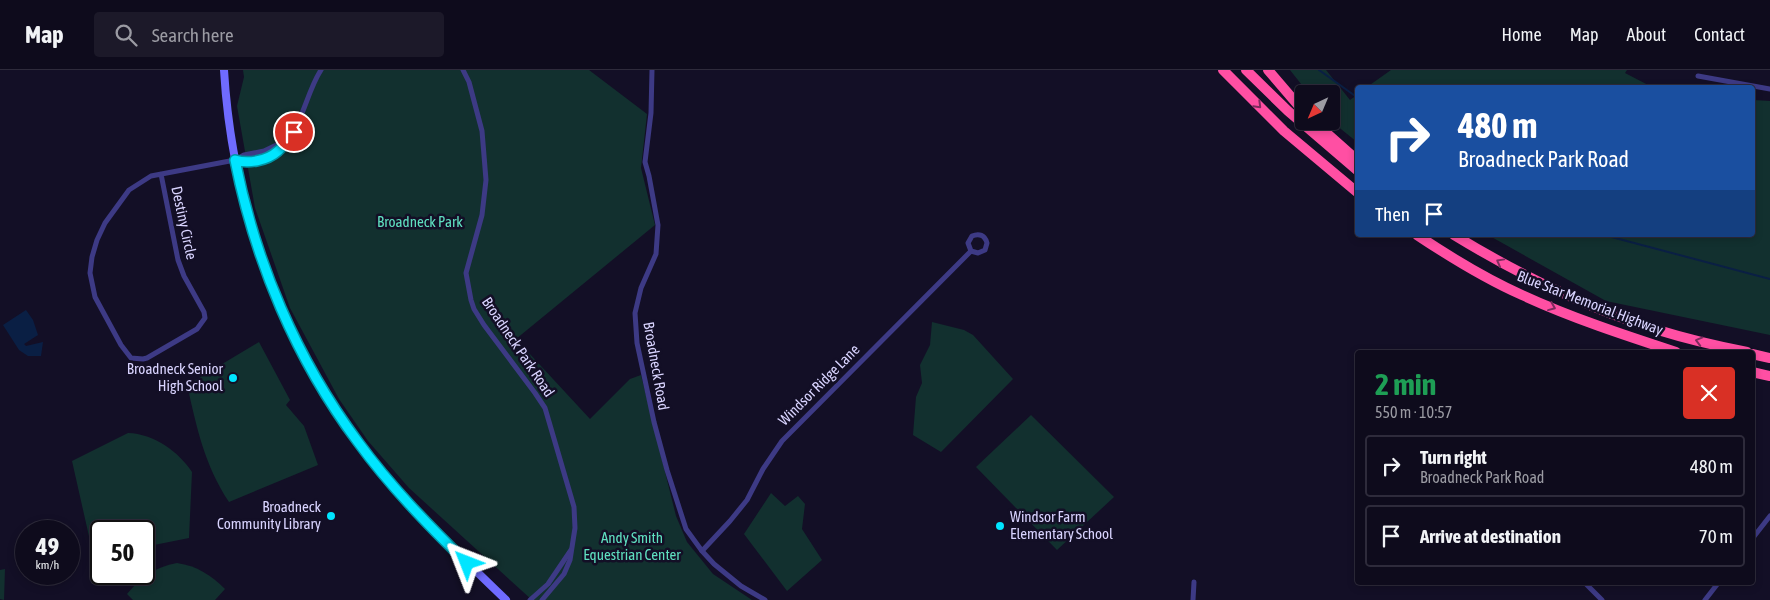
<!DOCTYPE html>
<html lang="en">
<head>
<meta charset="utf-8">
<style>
	body { margin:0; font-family:"Asap Condensed",sans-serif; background:#1c1929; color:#f1f3f6; height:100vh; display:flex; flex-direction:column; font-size:19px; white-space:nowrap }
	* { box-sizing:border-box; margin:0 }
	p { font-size:16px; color:#9b9ba3 }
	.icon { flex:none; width:28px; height:28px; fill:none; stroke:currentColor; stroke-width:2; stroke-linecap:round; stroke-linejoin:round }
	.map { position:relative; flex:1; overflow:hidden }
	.sheet { position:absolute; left:1355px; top:280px; width:400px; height:235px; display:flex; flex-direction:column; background:#0e0b1c; border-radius:5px; box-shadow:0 2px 8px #0003,0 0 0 1px #2e2b3b }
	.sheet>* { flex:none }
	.hud { position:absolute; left:1355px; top:15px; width:400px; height:152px; border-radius:5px; box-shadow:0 2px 8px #0003,0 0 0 1px #2e2b3b; background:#1a4fa0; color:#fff; overflow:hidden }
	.needle { width:32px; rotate:224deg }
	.fabs { position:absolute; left:1295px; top:15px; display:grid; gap:10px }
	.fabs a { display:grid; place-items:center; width:45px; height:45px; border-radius:5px; background:#0e0b1c; box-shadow:0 2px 8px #0003,0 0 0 1px #2e2b3b; font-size:25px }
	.speed { position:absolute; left:15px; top:450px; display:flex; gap:10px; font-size:25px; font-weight:700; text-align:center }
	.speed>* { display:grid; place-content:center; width:65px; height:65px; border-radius:50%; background:#0e0b1c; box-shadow:0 2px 8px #0003,0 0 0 1px #2e2b3b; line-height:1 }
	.speed small { font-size:12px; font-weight:400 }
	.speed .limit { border:2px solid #111; border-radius:8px; background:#fff; color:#111 }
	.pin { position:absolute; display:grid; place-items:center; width:42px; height:42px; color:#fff; margin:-21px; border:2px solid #fff; border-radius:50%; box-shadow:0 1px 5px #0007 }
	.me { position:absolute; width:55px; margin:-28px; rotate:315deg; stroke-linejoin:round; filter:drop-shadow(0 0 4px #0008) }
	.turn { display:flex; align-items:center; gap:18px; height:105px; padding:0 20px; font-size:22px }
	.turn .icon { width:65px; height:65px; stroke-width:2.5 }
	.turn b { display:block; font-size:35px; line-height:42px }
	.then { display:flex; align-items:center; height:48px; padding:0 20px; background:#0003; gap:10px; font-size:19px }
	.round { display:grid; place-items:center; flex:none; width:52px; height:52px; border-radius:5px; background:#1c1929 }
	.summary { display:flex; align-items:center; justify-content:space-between; height:85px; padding:0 20px }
	h1 { font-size:30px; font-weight:700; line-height:38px; color:#1e9e55 }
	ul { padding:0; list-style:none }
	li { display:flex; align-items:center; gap:15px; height:62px; margin:0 10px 8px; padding:0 10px; border:2px solid #2e2b3b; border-radius:5px }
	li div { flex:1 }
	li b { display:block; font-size:19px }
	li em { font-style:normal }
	header { display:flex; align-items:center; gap:30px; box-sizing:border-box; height:70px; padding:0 25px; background:#0e0b1c; border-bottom:1px solid #2e2b3b }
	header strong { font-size:24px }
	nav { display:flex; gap:28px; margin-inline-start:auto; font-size:18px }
	.search { width:350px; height:45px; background:#1c1929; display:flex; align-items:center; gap:12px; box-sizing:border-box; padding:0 18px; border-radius:5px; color:#9b9ba3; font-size:19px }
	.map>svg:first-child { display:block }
	.green { fill:#12302f }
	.water { fill:#0a1f44 }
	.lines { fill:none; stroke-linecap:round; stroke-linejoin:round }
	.stream { stroke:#0a1f44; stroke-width:2 }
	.street { stroke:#3d3a85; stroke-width:5 }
	.secondary { stroke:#6f6bff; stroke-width:8 }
	.highway { stroke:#ff4fa3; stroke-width:10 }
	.oneway { stroke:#7d2c5e }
	.route-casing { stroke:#0095a6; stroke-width:12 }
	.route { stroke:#00e5ff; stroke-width:9 }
	.poi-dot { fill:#00e5ff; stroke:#130f26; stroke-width:2 }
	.labels { text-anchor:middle; stroke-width:5; stroke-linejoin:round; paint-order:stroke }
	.park-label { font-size:15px; fill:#5fe0c0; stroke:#130f26 }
	.street-label { font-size:15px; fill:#d9d4ff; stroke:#130f26 }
	.poi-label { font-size:15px; fill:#d9d4ff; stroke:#130f26; text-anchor:end }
</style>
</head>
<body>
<header>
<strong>Map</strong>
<div class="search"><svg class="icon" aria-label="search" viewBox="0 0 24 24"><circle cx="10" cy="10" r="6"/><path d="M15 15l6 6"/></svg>Search here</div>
<nav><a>Home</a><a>Map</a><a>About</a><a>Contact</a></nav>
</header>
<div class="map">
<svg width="1770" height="530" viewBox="0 0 1770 530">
	<rect width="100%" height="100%" fill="#130f26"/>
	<!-- green -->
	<g class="green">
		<polygon points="243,0 589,0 647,44 641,98 655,155 516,269 590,349 630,309 641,305 676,446 687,472 713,504 752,530 532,530 409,418 368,371 339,329 290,238 255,138 237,36 244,7"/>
		<polygon points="1290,0 1326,0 1350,30 1357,25 1357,72 1331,51 1331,24 1309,24"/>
		<polygon points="1391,0 1627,0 1625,3 1652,17 1367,17"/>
		<polygon points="1753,30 1770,31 1770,265 1606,231 1488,165 1752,165"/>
		<polygon points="932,252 964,260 973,265 1013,309 941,382 913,365 916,327 922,313 920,295 930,275"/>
		<path d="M259 272 290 330 286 335 304 356 318 395 229 432C204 394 197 358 187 315Z"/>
		<polygon points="1031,345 1114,427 1057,480 976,397"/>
		<path d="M128 363C154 364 178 381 192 402L189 468 144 477V461H101V486L97 487 93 484 72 391Z"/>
		<polygon points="771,423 785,436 798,426 805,434 802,459 822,490 787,521 744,464"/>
		<path d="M177 493C197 496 211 505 225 519L215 530H133L127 524C141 507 155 497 177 493Z"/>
		<polygon points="5,499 4,530 0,529 0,500"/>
	</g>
	<!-- water -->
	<polygon class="water" points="26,240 33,250 38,265 24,274 26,276 43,272 41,286 28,286 19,280 3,255"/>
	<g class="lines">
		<!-- stream -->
		<g class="stream">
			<polyline points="1319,0 1358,28"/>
			<polyline points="1604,165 1770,209"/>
		</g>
		<!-- street -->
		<g class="street">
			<polyline points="463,0 469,12 482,61 486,110 482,145 466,203 471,230 474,239 484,255 535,323 545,338 574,437 575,458 570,490 564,504 542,530"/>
			<polyline points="652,0 651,43 645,92 649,106 658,155 656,184 641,218 635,243 637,273 654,352 667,400 686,459 702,481 714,494 741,516 765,530"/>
			<polyline points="1698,6 1770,19"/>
			<path d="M235 90C245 93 252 92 262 89 301 77 302 29 321 0"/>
			<polyline points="161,104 178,190 184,206 204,242 205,248 197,259 147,288 143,289 131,288 121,275 95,227 90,203 92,187 97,170 105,153 129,120 151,106 235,90 244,85 264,81 287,70"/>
			<polyline points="1752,469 1770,446"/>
			<path d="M702 481 730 451 747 430 763 399 782 371 971 181 978 183 985 180 987 173C985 165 979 163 972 166L968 173 971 181"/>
			<polyline points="1584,512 1602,530"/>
			<polyline points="530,530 548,514 571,480"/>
			<polyline points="1193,530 1194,512"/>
			<polyline points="1705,530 1719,512"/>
		</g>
		<!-- secondary -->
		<path class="secondary" d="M224 0C232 134 278 265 358 373 402 430 454 480 506 530"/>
		<!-- highway -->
		<g class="highway">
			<polyline points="1223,0 1284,61 1358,123"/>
			<polyline points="1246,0 1288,41 1358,101"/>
			<polyline points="1268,0 1304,42"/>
			<polyline points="1313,51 1358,91"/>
			<path d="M1417 165C1450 187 1486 209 1522 225 1572 248 1624 265 1676 282"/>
			<path d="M1454 165C1518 204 1587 238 1658 260 1687 269 1717 276 1747 282"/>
			<polyline points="1752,284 1770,288"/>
			<polyline points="1752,302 1770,306"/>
		</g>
	</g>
	<!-- one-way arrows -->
	<defs><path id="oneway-chevron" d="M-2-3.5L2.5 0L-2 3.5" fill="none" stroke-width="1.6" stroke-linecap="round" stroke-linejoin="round" transform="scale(1.25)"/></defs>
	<g class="oneway">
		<use href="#oneway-chevron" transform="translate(1258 35) rotate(45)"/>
		<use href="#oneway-chevron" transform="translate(1500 192) rotate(-151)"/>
		<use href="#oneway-chevron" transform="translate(1552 237) rotate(22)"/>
		<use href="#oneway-chevron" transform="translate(1699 271) rotate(-165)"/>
	</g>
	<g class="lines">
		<defs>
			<path id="route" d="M294 62C289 68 284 76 278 81 267 91 248 94 235 90 255 191 296 289 358 372 390 416 428 455 467 493"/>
		</defs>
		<!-- route casing -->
		<use href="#route" class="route-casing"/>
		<!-- route -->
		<use href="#route" class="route"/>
	</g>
	<!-- markers -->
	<g class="poi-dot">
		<circle cx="233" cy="308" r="5"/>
		<circle cx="331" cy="446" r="5"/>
		<circle cx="1000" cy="456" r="5"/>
	</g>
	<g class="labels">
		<!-- park labels -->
		<g class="park-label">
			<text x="420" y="157">Broadneck Park</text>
			<text x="632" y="473">Andy Smith<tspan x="632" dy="17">Equestrian Center</tspan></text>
		</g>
		<!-- street labels -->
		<g class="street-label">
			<text transform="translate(184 153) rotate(78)" y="5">Destiny Circle</text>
			<text transform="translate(1590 233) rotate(21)" y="5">Blue Star Memorial Highway</text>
			<text transform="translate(518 277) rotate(56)" y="5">Broadneck Park Road</text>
			<text transform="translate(656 296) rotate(80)" y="5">Broadneck Road</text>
			<text transform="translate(819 315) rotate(-45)" y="5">Windsor Ridge Lane</text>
		</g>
		<!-- poi labels -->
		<g class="poi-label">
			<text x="223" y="304">Broadneck Senior<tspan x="223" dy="17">High School</tspan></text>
			<text x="321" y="442">Broadneck<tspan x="321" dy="17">Community Library</tspan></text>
			<text x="1010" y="452" text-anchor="start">Windsor Farm<tspan x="1010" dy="17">Elementary School</tspan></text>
		</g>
	</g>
</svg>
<div class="fabs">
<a><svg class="needle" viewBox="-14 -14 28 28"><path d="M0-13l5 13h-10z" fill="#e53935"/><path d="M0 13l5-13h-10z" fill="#9b9ba3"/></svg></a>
</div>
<div class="speed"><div>49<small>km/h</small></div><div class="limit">50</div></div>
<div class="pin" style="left:294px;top:62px;background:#d93025"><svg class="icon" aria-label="arrive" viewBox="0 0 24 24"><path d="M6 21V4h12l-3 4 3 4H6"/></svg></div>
<svg class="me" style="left:467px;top:493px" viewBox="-20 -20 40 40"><path d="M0-17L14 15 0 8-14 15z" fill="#00e5ff" stroke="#fff" stroke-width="4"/></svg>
<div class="hud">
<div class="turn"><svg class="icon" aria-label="right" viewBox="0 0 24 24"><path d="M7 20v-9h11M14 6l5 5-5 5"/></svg><div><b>480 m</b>Broadneck Park Road</div></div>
<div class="then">Then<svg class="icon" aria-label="arrive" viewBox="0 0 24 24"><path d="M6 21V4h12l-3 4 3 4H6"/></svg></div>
</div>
<section class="sheet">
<div class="summary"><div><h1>2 min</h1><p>550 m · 10:57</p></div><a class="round" style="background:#d93025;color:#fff"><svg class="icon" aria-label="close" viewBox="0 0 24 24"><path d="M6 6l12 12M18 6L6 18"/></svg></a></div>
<ul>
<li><svg class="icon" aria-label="right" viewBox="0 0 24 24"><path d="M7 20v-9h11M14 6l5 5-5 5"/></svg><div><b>Turn right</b><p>Broadneck Park Road</p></div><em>480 m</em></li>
<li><svg class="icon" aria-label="arrive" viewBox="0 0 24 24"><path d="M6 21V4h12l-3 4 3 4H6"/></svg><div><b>Arrive at destination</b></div><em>70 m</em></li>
</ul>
</section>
</div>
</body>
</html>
